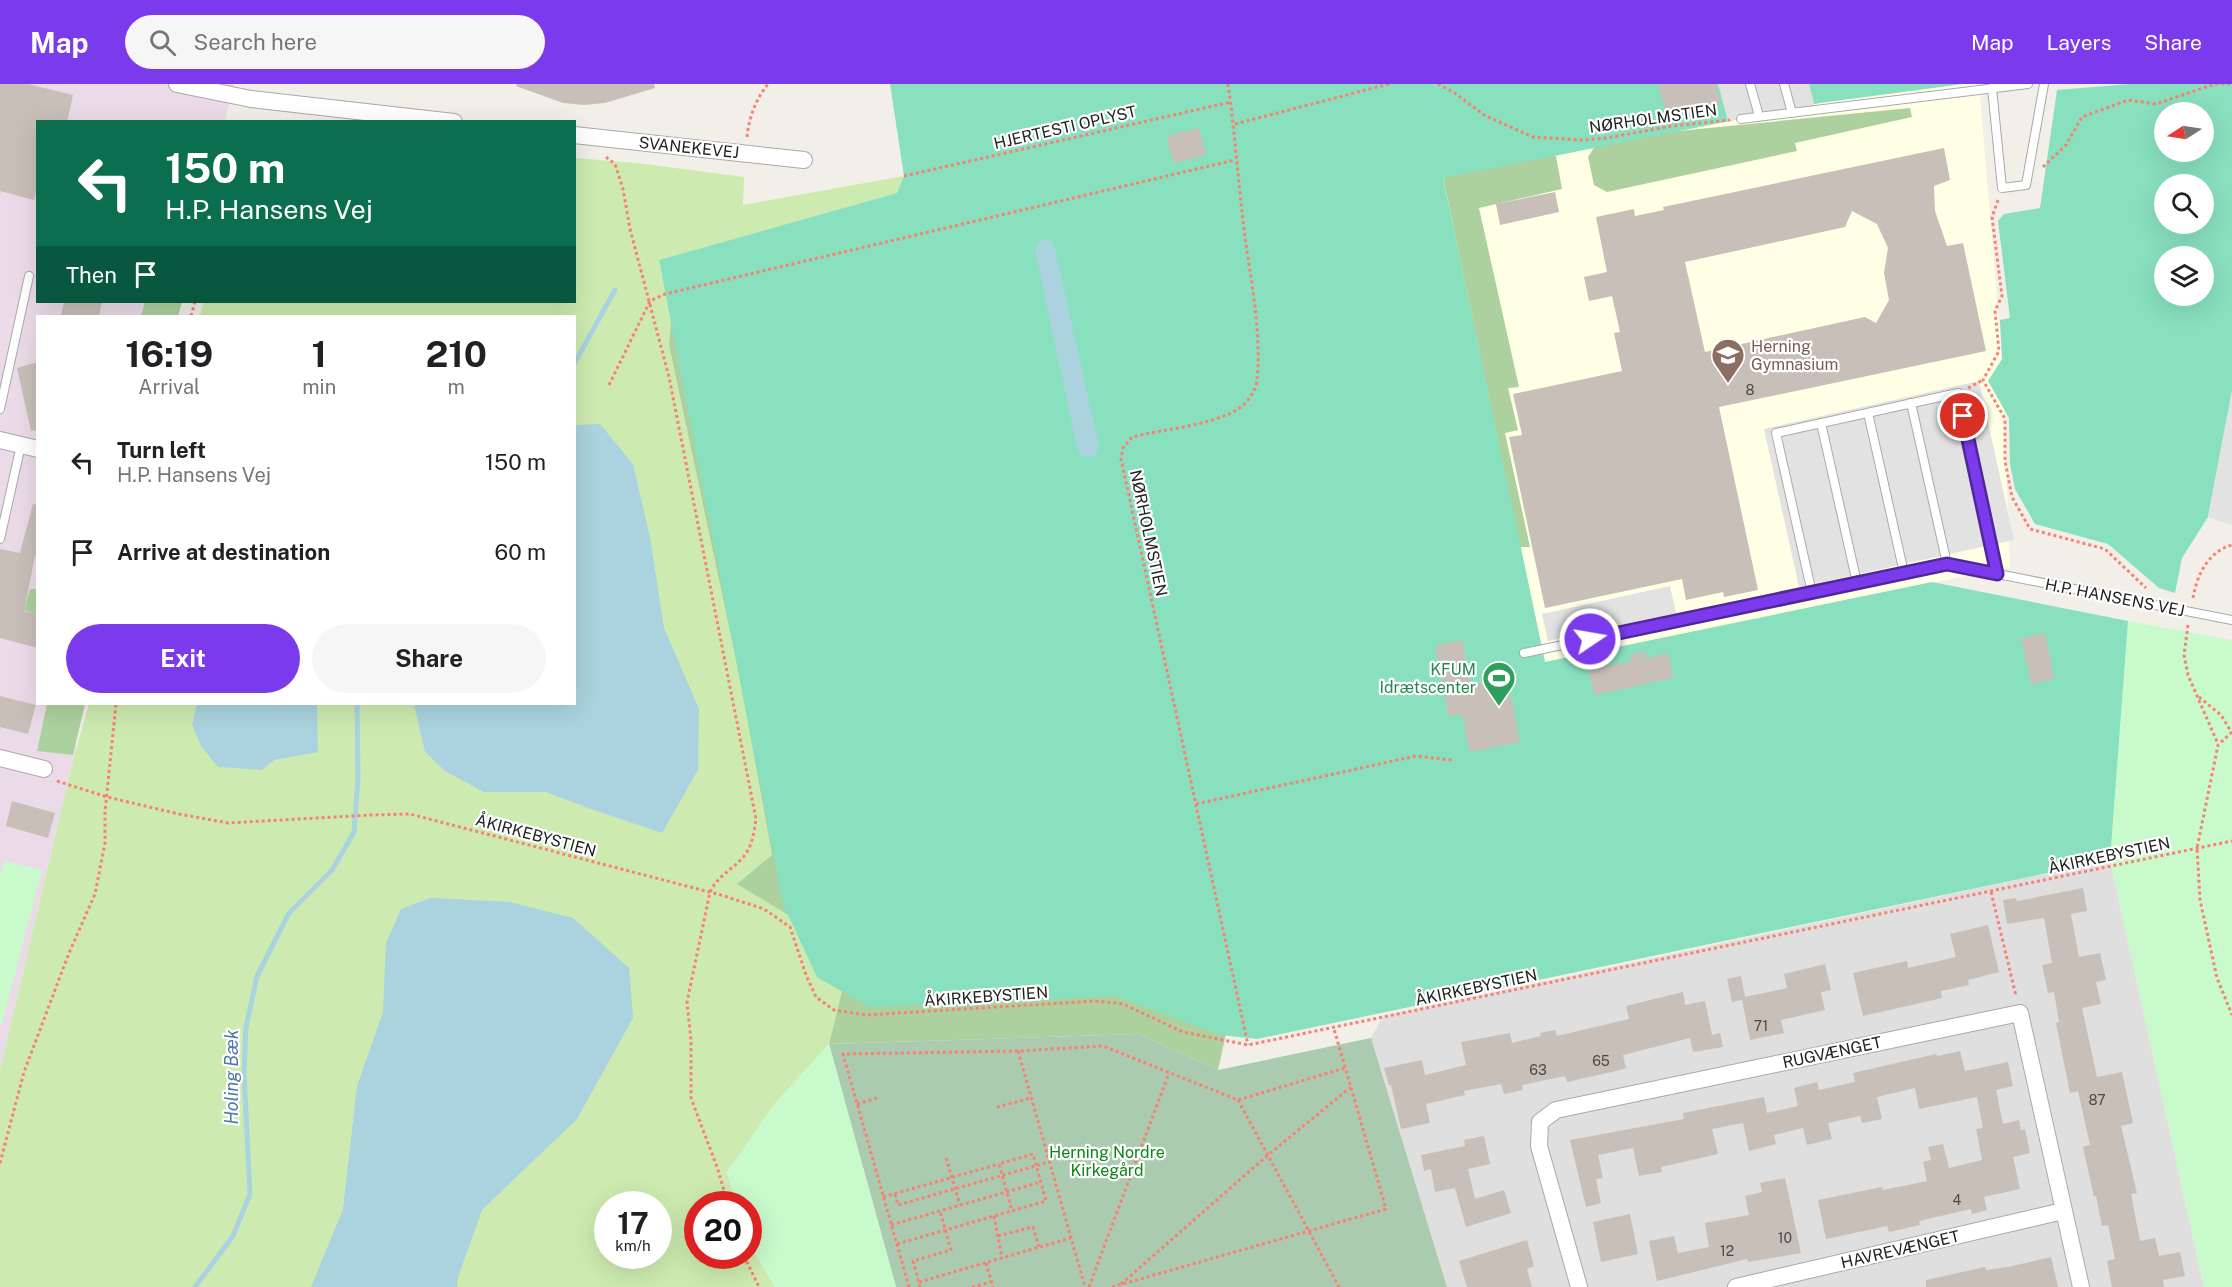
<!DOCTYPE html>
<html lang="en">
<head>
<meta charset="utf-8">
<style>
	body { margin:0; font-family:"Public Sans",sans-serif; background:#f6f6f6; color:#202124; height:100vh; display:flex; flex-direction:column; font-size:22px; white-space:nowrap }
	* { box-sizing:border-box; margin:0 }
	p { font-size:20px; color:#757577 }
	.icon { flex:none; width:33px; height:33px; fill:none; stroke:currentColor; stroke-width:2; stroke-linecap:round; stroke-linejoin:round }
	.map { position:relative; flex:1; overflow:hidden }
	.panel { position:absolute; left:36px; top:231px; width:540px; height:390px; display:flex; flex-direction:column; background:#fff; border-radius:0px; box-shadow:0 6px 24px #0002 }
	.panel>* { flex:none }
	.banner { position:absolute; left:36px; top:36px; width:540px; height:183px; border-radius:0px; box-shadow:0 6px 24px #0002; background:#0b6e4f; color:#fff; overflow:hidden }
	.needle { width:39px; rotate:258deg }
	.buttons { position:absolute; left:2154px; top:18px; display:grid; gap:12px }
	.buttons a { display:grid; place-items:center; width:60px; height:60px; border-radius:50%; background:#fff; box-shadow:0 6px 24px #0002; font-size:30px }
	.speed { position:absolute; left:594px; top:1107px; display:flex; gap:12px; font-size:30px; font-weight:700; text-align:center }
	.speed>* { display:grid; place-content:center; width:78px; height:78px; border-radius:50%; background:#fff; box-shadow:0 6px 24px #0002; line-height:1 }
	.speed small { font-size:15px; font-weight:400 }
	.speed .limit { border:9px solid #d22; background:#fff; color:#111 }
	.pin { position:absolute; display:grid; place-items:center; width:51px; height:51px; color:#fff; margin:-26px; border:3px solid #fff; border-radius:50%; box-shadow:0 2px 6px #0007 }
	.me { position:absolute; width:66px; margin:-33px; rotate:78deg; stroke-linejoin:round; filter:drop-shadow(0 0 4px #0008) }
	.turn { display:flex; align-items:center; gap:21px; height:126px; padding:0 30px; font-size:27px }
	.turn .icon { width:78px; height:78px; stroke-width:2.5 }
	.turn b { display:block; font-size:42px; line-height:51px }
	.then { display:flex; align-items:center; height:57px; padding:0 30px; background:#0003; gap:12px; font-size:22px }
	.eta { display:flex; justify-content:space-evenly; align-items:center; height:102px; text-align:center }
	.eta b { font-size:36px; font-weight:700; line-height:42px }
	.button { display:flex; gap:12px; margin-top:auto; padding:12px 30px }
	.button a { flex:1; height:69px; border-radius:36px; background:#7c3aed; color:#fff; font-size:24px; font-weight:700; line-height:69px; text-align:center }
	.button a+a { background:#f6f6f6; color:#202124 }
	ul { padding:0; list-style:none }
	li { display:flex; align-items:center; gap:18px; height:90px; padding:0 30px }
	li div { flex:1 }
	li b { display:block; font-size:22px }
	li em { font-style:normal }
	header { display:flex; align-items:center; gap:36px; box-sizing:border-box; height:84px; padding:0 30px; background:#7c3aed; color:#fff }
	header strong { font-size:28px }
	nav { display:flex; gap:33px; margin-inline-start:auto; font-size:21px }
	.search { width:420px; height:54px; background:#f6f6f6; display:flex; align-items:center; gap:15px; box-sizing:border-box; padding:0 21px; border-radius:33px; color:#757577; font-size:22px }
	.map>svg:first-child { display:block }
	.residential { fill:#e0dfdf }
	.industrial { fill:#ebdbe8 }
	.education { fill:#ffffe5 }
	.grass { fill:#cdebb0; fill-rule:evenodd }
	.forest { fill:#add19e }
	.cemetery { fill:#aacbaf }
	.park { fill:#c8facc }
	.pitch { fill:#88e0be; fill-rule:evenodd }
	.parking { fill:#e2e2e2 }
	.water { fill:#aad3df }
	.lines { fill:none; stroke-linecap:round; stroke-linejoin:round }
	.stream { stroke:#aad3df; stroke-width:5 }
	.building { fill:#c7bfb8; fill-rule:evenodd }
	.lane-casing { stroke:#a9a9a9; stroke-width:10 }
	.street-casing { stroke:#a9a9a9; stroke-width:18 }
	.path { stroke:#fa8072; stroke-width:3; stroke-dasharray:3 3; stroke-linecap:butt }
	.lane { stroke:#fff; stroke-width:8 }
	.street { stroke:#fff; stroke-width:16 }
	.route-casing { stroke:#51269a; stroke-width:15 }
	.route { stroke:#7c3aed; stroke-width:10 }
	.labels { text-anchor:middle; stroke-width:4.5; stroke-linejoin:round; paint-order:stroke }
	.number-label { font-size:14px; fill:#4b4948 }
	.street-label { font-size:16px; fill:#222; stroke:#fff }
	.education-label { font-size:16px; fill:#785e54; stroke:#fff; text-anchor:start }
	.leisure-label { font-size:16px; fill:#27864d; stroke:#fff; text-anchor:end }
	.park-label { font-size:16px; fill:#0c8416; stroke:#fff }
	.water-label { font-size:18px; font-style:italic; fill:#4a7aab; stroke:#fff }
</style>
</head>
<body>
<header>
<strong>Map</strong>
<div class="search"><svg class="icon" aria-label="search" viewBox="0 0 24 24"><circle cx="10" cy="10" r="6"/><path d="M15 15l6 6"/></svg>Search here</div>
<nav><a>Map</a><a>Layers</a><a>Share</a></nav>
</header>
<div class="map">
<svg width="2232" height="1203" viewBox="0 0 2232 1203">
	<rect width="100%" height="100%" fill="#f2efe9"/>
	<!-- residential -->
	<polygon class="residential" points="2110,776 2204,1203 1447,1203 1371,954 1383,932"/>
	<!-- industrial -->
	<polygon class="industrial" points="0,0 234,0 225,37 38,38 38,218 177,218 173,232 38,232 38,620 69,620 59,658 76,663 0,986"/>
	<!-- education -->
	<polygon class="education" points="1963,0 1979,0 2002,275 2010,483 1545,578 1443,93 1820,19"/>
	<!-- grass -->
	<path class="grass" d="M575 74 637 79 744 93 743 121 904 92 898 109 659 176 671 237 669 261 739 590 772 771 795 835 842 907 829 960 727 1089 737 1120H698V1172H748L749 1159 775 1203H0V986L74 672 89 620H574V232H200L204 218H574ZM608 1120H658V1172H608Z"/>
	<!-- forest -->
	<g class="forest">
		<polygon points="1910,24 1912,33 1795,59 1797,67 1607,108 1594,101 1588,73 1597,59 1658,49"/>
		<polygon points="1550,69 1556,72 1562,105 1479,124 1519,303 1508,304 1518,346 1505,349 1530,463 1520,463 1443,93"/>
		<polygon points="145,218 182,218 178,232 141,232"/>
		<polygon points="705,234 1183,841 1230,932 1218,986 1138,950 829,960 842,907 817,893 795,835 737,800 772,771 739,590 669,261 671,237"/>
		<polygon points="30,505 37,505 37,530 24,526"/>
		<polygon points="47,620 85,620 73,671 37,667"/>
	</g>
	<!-- cemetery -->
	<polygon class="cemetery" points="1138,950 1218,986 1371,954 1447,1203 896,1203 829,960"/>
	<!-- park -->
	<g class="park">
		<polygon points="2128,537 2232,556 2232,1203 2204,1203 2110,776"/>
		<polygon points="4,777 42,786 2,940 0,940 0,793"/>
		<polygon points="829,960 896,1203 775,1203 749,1159 748,1120 737,1120 727,1088 774,1020"/>
	</g>
	<!-- pitch -->
	<g class="pitch">
		<polygon points="890,0 1963,0 1820,19 1443,94 1545,578 1932,498 2128,537 2110,776 1257,955 1221,951 1115,912 870,923 817,893 783,820 659,176 897,109 904,92"/>
		<path d="M2130 0H2232V307L2208 433 2182 474 2175 509 2159 504 2108 460 2035 440 2015 405 2010 380 2009 334 1988 297 2002 275 2000 236 2010 234 1998 137 2004 130 2040 124 2057 6ZM2164 28H2204V68H2164ZM2164 100H2204V140H2164ZM2164 172H2204V212H2164Z"/>
	</g>
	<!-- parking -->
	<g class="parking">
		<polygon points="1718,0 1809,0 1815,23 1728,37"/>
		<polygon points="1979,297 2014,456 1799,503 1764,345"/>
		<polygon points="2232,307 2232,441 2208,433"/>
		<polygon points="1670,502 1676,529 1548,557 1542,530"/>
	</g>
	<!-- water -->
	<g class="water">
		<path d="M1045 155 1052 158 1055 165 1098 358V369L1093 373 1081 372 1077 363 1036 171C1035 162 1036 159 1045 155Z"/>
		<polygon points="600,340 633,380 650,453 664,544 699,625 698,686 662,749 591,725 546,708 484,708 445,687 425,668 414,620 574,620 575,341"/>
		<polygon points="197,620 317,620 318,668 274,676 262,686 218,683 201,662 192,641"/>
		<polygon points="430,814 510,818 573,834 629,884 633,934 577,1035 482,1126 458,1193 457,1203 311,1203 343,1125 357,1002 383,928 386,859 401,825"/>
	</g>
	<g class="lines">
		<!-- stream -->
		<g class="stream">
			<polyline points="574,280 615,206"/>
			<polyline points="195,1203 233,1152 250,1110 244,989 246,943 257,892 289,829 332,786 354,748 358,694 357,620"/>
		</g>
	</g>
	<!-- building -->
	<g class="building">
		<polygon points="0,0 28,0 73,11 67,38 38,38 38,101 34,116 0,107"/>
		<polygon points="517,0 654,0 655,4 605,19 584,21 563,19 516,2"/>
		<polygon points="1658,0 1716,0 1721,19 1667,34"/>
		<polygon points="1199,44 1206,71 1173,79 1167,52"/>
		<path d="M1944 64 1950 96 1934 102 1935 127 1947 162 1963 159 1986 267 1719 323 1758 506 1724 513 1723 508 1686 516 1682 495 1545 524 1509 353 1522 351 1513 310 1622 287 1614 249 1620 248 1612 212 1589 217 1584 193 1607 188 1596 133 1634 125 1635 132 1664 126 1663 123ZM1852 127 1877 140 1888 164 1884 189 1889 216 1876 239 1865 233 1705 268 1685 178 1845 143Z"/>
		<polygon points="1555,108 1559,128 1500,141 1496,120"/>
		<polygon points="64,218 102,218 99,232 61,232"/>
		<polygon points="38,278 38,346 31,347 17,284"/>
		<polygon points="33,420 38,421 38,473 35,472 24,527 38,530 38,564 0,554 0,465 20,469"/>
		<polygon points="2045,549 2054,595 2031,600 2021,554"/>
		<polygon points="1462,556 1471,601 1507,594 1520,658 1470,668 1462,630 1449,633 1435,562"/>
		<polygon points="1645,567 1646,574 1668,569 1673,594 1594,611 1588,586 1631,577 1630,571"/>
		<polygon points="0,612 36,621 28,650 0,643"/>
		<polygon points="12,717 55,729 48,754 6,742"/>
		<polygon points="2083,804 2087,827 2071,830 2079,873 2100,869 2106,896 2096,898 2101,920 2082,924 2097,993 2122,988 2133,1039 2121,1042 2137,1109 2131,1110 2140,1157 2155,1154 2159,1172 2180,1168 2185,1192 2163,1196 2164,1203 2112,1203 2107,1177 2115,1175 2108,1141 2102,1142 2096,1112 2094,1113 2083,1063 2090,1061 2078,1007 2070,1009 2056,939 2059,938 2054,908 2048,909 2042,881 2052,879 2044,834 2007,840 2003,816 2016,814 2017,817"/>
		<polygon points="1988,841 1999,888 1968,896 1969,901 1941,907 1942,914 1863,932 1853,889 1907,877 1908,884 1956,873 1950,850"/>
		<polygon points="1825,880 1831,906 1821,908 1825,926 1781,936 1784,949 1750,956 1742,916 1732,918 1727,895 1741,892 1745,913 1787,904 1784,890"/>
		<polygon points="1683,908 1685,921 1705,917 1712,951 1720,949 1723,963 1693,968 1690,954 1623,971 1626,984 1616,987 1567,998 1565,992 1522,1001 1523,1006 1504,1010 1501,1000 1464,1007 1465,1011 1426,1020 1430,1039 1401,1045 1391,1001 1389,1001 1384,984 1422,976 1425,991 1466,981 1461,958 1510,949 1512,959 1541,952 1540,949 1555,946 1557,952 1629,935 1626,922"/>
		<polygon points="1960,967 1965,987 2008,978 2013,1002 1996,1006 2003,1040 2019,1036 2021,1046 2025,1045 2030,1069 2013,1073 2020,1105 1984,1113 1987,1126 1972,1130 1971,1125 1919,1137 1920,1141 1889,1148 1887,1142 1826,1155 1818,1116 1882,1103 1883,1106 1927,1097 1923,1078 1931,1076 1928,1063 1943,1060 1949,1084 1982,1076 1976,1045 1983,1044 1977,1013 1919,1025 1915,1004 1877,1013 1882,1035 1862,1039 1860,1032 1828,1039 1832,1055 1807,1061 1803,1044 1774,1051 1776,1060 1749,1067 1743,1039 1712,1045 1718,1070 1661,1083 1662,1088 1639,1092 1633,1064 1598,1071 1603,1094 1596,1095 1601,1119 1586,1123 1570,1056 1684,1035 1683,1029 1764,1013 1767,1029 1798,1022 1794,1004 1817,998 1819,1006 1855,998 1853,989 1936,970 1937,972"/>
		<polygon points="1484,1052 1490,1080 1468,1085 1475,1115 1504,1106 1511,1129 1466,1143 1455,1104 1435,1108 1431,1085 1424,1087 1421,1071 1465,1062 1464,1056"/>
		<polygon points="1785,1094 1801,1169 1748,1178 1747,1175 1657,1197 1649,1157 1674,1152 1678,1169 1709,1163 1705,1139 1749,1131 1745,1112 1762,1108 1760,1099"/>
		<polygon points="1630,1130 1638,1170 1601,1178 1593,1138"/>
		<polygon points="1527,1156 1534,1182 1527,1185 1532,1203 1467,1203 1459,1177"/>
		<polygon points="2051,1173 2058,1203 1926,1203 1926,1196 1985,1183 1986,1186 2008,1183"/>
	</g>
	<g class="lines">
		<defs>
			<g id="lane">
				<polyline points="1750,0 1759,32"/>
				<polyline points="1784,0 1792,29"/>
				<polyline points="1992,4 2002,104 2026,101 2044,0"/>
				<polyline points="1741,35 2028,0"/>
				<polyline points="1911,319 1947,480"/>
				<polyline points="0,325 29,192"/>
				<polyline points="1868,329 1904,489"/>
				<polyline points="1821,339 1857,499"/>
				<polyline points="0,455 21,361"/>
				<polyline points="1812,509 1776,349 1958,309 1997,490"/>
				<polyline points="1524,569 1947,480 2232,536"/>
			</g>
			<g id="street">
				<polyline points="177,0 251,15 454,38"/>
				<polyline points="574,51 804,76"/>
				<polyline points="0,356 38,365"/>
				<polyline points="0,674 44,685"/>
				<polyline points="1579,1203 1539,1062 1540,1038 1556,1026 2020,929 2081,1203"/>
				<polyline points="1736,1203 2063,1127"/>
			</g>
		</defs>
		<!-- lane casing -->
		<use href="#lane" class="lane-casing"/>
		<!-- street casing -->
		<use href="#street" class="street-casing"/>
		<!-- path -->
		<g class="path">
			<path d="M1228 0C1235 48 1238 97 1244 145 1250 194 1262 246 1257 296 1257 302 1252 311 1248 316 1231 340 1162 345 1132 353L1123 364 1121 375 1248 961"/>
			<polyline points="1438,0 1455,9 1484,31 1533,53 1581,56 1607,54 1672,42 1730,36"/>
			<polyline points="1235,40 1389,0"/>
			<path d="M747 53C749 33 756 15 768 0"/>
			<path d="M606 73 615 80 623 105 630 145 669 293 756 735C754 747 753 760 745 771 734 785 718 791 710 808L687 918 691 957V1014L717 1083 728 1120"/>
			<polyline points="2043,83 2066,61 2082,33 2128,16 2156,20 2215,0 2232,0"/>
			<polyline points="904,92 1231,18"/>
			<polyline points="1998,116 1992,133 2002,212 1995,227 1999,267 1983,296 2005,335 2005,377 2012,413 2030,445 2105,465 2146,504"/>
			<polyline points="191,232 195,218"/>
			<polyline points="609,301 650,217 665,210 1235,76"/>
			<polyline points="1968,304 1983,296"/>
			<path d="M2193 514C2197 492 2207 468 2232 461"/>
			<polyline points="2188,541 2184,571 2188,591 2218,660"/>
			<polyline points="2199,613 2221,631 2232,649"/>
			<polyline points="2232,648 2218,661 2197,764 2200,816 2217,894 2232,931"/>
			<polyline points="57,697 107,713 179,730 228,739 371,731 410,730 721,811 764,825 790,843 806,891 816,913 834,926 866,931 1095,917 1123,920 1183,948 1248,961 2232,757"/>
			<polyline points="1196,720 1416,672 1452,676"/>
			<polyline points="1991,808 2016,912"/>
			<polyline points="1018,967 1085,1203"/>
			<polyline points="1238,1016 1339,1203"/>
			<polyline points="857,1020 880,1013"/>
			<polyline points="997,1023 1031,1014"/>
			<polyline points="946,1074 960,1121"/>
			<polyline points="0,1079 24,988 69,869 95,810 105,759 105,728 116,620"/>
			<polyline points="895,1110 898,1121 1049,1078"/>
			<polyline points="883,1113 999,1080"/>
			<polyline points="994,1132 1002,1174"/>
			<polyline points="891,1141 1041,1098"/>
			<polyline points="998,1152 1033,1143 1039,1163"/>
			<polyline points="897,1160 1046,1117 1033,1070 999,1080 1012,1127"/>
			<polyline points="744,1172 759,1203"/>
			<polyline points="986,1179 993,1203"/>
			<polyline points="919,1198 1071,1154"/>
			<polyline points="1121,1200 1268,1071 1351,1003"/>
			<polyline points="909,1203 843,970 1018,967 1103,962 1238,1016 1345,984"/>
			<polyline points="920,1203 913,1177 951,1166 940,1127"/>
			<polyline points="972,1203 991,1198"/>
			<polyline points="1089,1203 1169,989"/>
			<polyline points="1112,1203 1386,1125 1334,945"/>
		</g>
		<!-- lane -->
		<use href="#lane" class="lane"/>
		<!-- street -->
		<use href="#street" class="street"/>
	</g>
	<g class="lines">
		<defs>
			<polyline id="route" points="1590,555 1947,480 1997,490 1963,332"/>
		</defs>
		<!-- route casing -->
		<use href="#route" class="route-casing"/>
		<!-- route -->
		<use href="#route" class="route"/>
	</g>
	<!-- icons -->
	<defs>
		<symbol id="university-pin" viewBox="-11 -11 22 30"><path d="M0 17L-7.5 6A9.5 9.5 0 1 1 7.5 6Z" fill="#8d6e63" stroke="#fff"/><path d="M0-5L7-2L0 1L-7-2ZM-4 1L0 2.5L4 1V4Q0 6-4 4Z" fill="#fff"/></symbol>
		<symbol id="stadium-pin" viewBox="-11 -11 22 30"><path d="M0 17L-7.5 6A9.5 9.5 0 1 1 7.5 6Z" fill="#2e9e5b" stroke="#fff"/><path d="M0-5a6.5 5 0 1 0 0 10a6.5 5 0 1 0 0-10ZM-3.5-1.8h7v3.6h-7Z" fill="#fff"/></symbol>
	</defs>
	<g fill-rule="evenodd">
		<use href="#university-pin" x="1709" y="252" width="38" height="52"/>
		<use href="#stadium-pin" x="1480" y="575" width="38" height="52"/>
	</g>
	<g class="labels">
		<!-- number labels -->
		<g class="number-label">
			<text x="1750" y="311">8</text>
			<text x="1761" y="947">71</text>
			<text x="1601" y="982">65</text>
			<text x="1538" y="991">63</text>
			<text x="2097" y="1021">87</text>
			<text x="1957" y="1121">4</text>
			<text x="1785" y="1159">10</text>
			<text x="1727" y="1172">12</text>
		</g>
		<!-- street labels -->
		<g class="street-label">
			<text transform="translate(1653 34) rotate(-8)" y="6">NØRHOLMSTIEN</text>
			<text transform="translate(1065 43) rotate(-13)" y="6">HJERTESTI OPLYST</text>
			<text transform="translate(689 63) rotate(6)" y="6">SVANEKEVEJ</text>
			<text transform="translate(1149 449) rotate(78)" y="6">NØRHOLMSTIEN</text>
			<text transform="translate(2115 513) rotate(11)" y="6">H.P. HANSENS VEJ</text>
			<text transform="translate(536 751) rotate(15)" y="6">ÅKIRKEBYSTIEN</text>
			<text transform="translate(2109 771) rotate(-12)" y="6">ÅKIRKEBYSTIEN</text>
			<text transform="translate(1476 903) rotate(-12)" y="6">ÅKIRKEBYSTIEN</text>
			<text transform="translate(986 912) rotate(-4)" y="6">ÅKIRKEBYSTIEN</text>
			<text transform="translate(1832 968) rotate(-12)" y="6">RUGVÆNGET</text>
			<text transform="translate(1900 1165) rotate(-13)" y="6">HAVREVÆNGET</text>
		</g>
		<!-- education labels -->
		<g class="education-label">
			<text x="1751" y="268">Herning<tspan x="1751" dy="18">Gymnasium</tspan></text>
		</g>
		<!-- leisure labels -->
		<g class="leisure-label">
			<text x="1476" y="591">KFUM<tspan x="1476" dy="18">Idrætscenter</tspan></text>
		</g>
		<!-- park labels -->
		<g class="park-label">
			<text x="1107" y="1074">Herning Nordre<tspan x="1107" dy="18">Kirkegård</tspan></text>
		</g>
		<!-- water labels -->
		<g class="water-label">
			<text transform="translate(232 993) rotate(-90)" y="6">Holing Bæk</text>
		</g>
	</g>
</svg>
<div class="buttons">
<a><svg class="needle" viewBox="-14 -14 28 28"><path d="M0-13l5 13h-10z" fill="#e53935"/><path d="M0 13l5-13h-10z" fill="#757577"/></svg></a>
<a><svg class="icon" aria-label="search" viewBox="0 0 24 24"><circle cx="10" cy="10" r="6"/><path d="M15 15l6 6"/></svg></a>
<a><svg class="icon" aria-label="layers" viewBox="0 0 24 24"><path d="M12 4l9 5-9 5-9-5zM3 14l9 5 9-5"/></svg></a>
</div>
<div class="speed"><div>17<small>km/h</small></div><div class="limit">20</div></div>
<div class="pin" style="left:1963px;top:332px;background:#d93025"><svg class="icon" aria-label="arrive" viewBox="0 0 24 24"><path d="M6 21V4h12l-3 4 3 4H6"/></svg></div>
<svg class="me" style="left:1590px;top:555px" viewBox="-20 -20 40 40"><circle r="17" fill="#7c3aed" stroke="#fff" stroke-width="3"/><path d="M0-11L8 9 0 5-8 9z" fill="#fff"/></svg>
<div class="banner">
<div class="turn"><svg class="icon" aria-label="left" viewBox="0 0 24 24"><path d="M17 20v-9H6M10 6l-5 5 5 5"/></svg><div><b>150 m</b>H.P. Hansens Vej</div></div>
<div class="then">Then<svg class="icon" aria-label="arrive" viewBox="0 0 24 24"><path d="M6 21V4h12l-3 4 3 4H6"/></svg></div>
</div>
<section class="panel">
<div class="eta">
<div><b>16:19</b><p>Arrival</p></div>
<div><b>1</b><p>min</p></div>
<div><b>210</b><p>m</p></div>
</div>
<ul>
<li><svg class="icon" aria-label="left" viewBox="0 0 24 24"><path d="M17 20v-9H6M10 6l-5 5 5 5"/></svg><div><b>Turn left</b><p>H.P. Hansens Vej</p></div><em>150 m</em></li>
<li><svg class="icon" aria-label="arrive" viewBox="0 0 24 24"><path d="M6 21V4h12l-3 4 3 4H6"/></svg><div><b>Arrive at destination</b></div><em>60 m</em></li>
</ul>
<div class="button"><a>Exit</a><a>Share</a></div>
</section>
</div>
</body>
</html>
